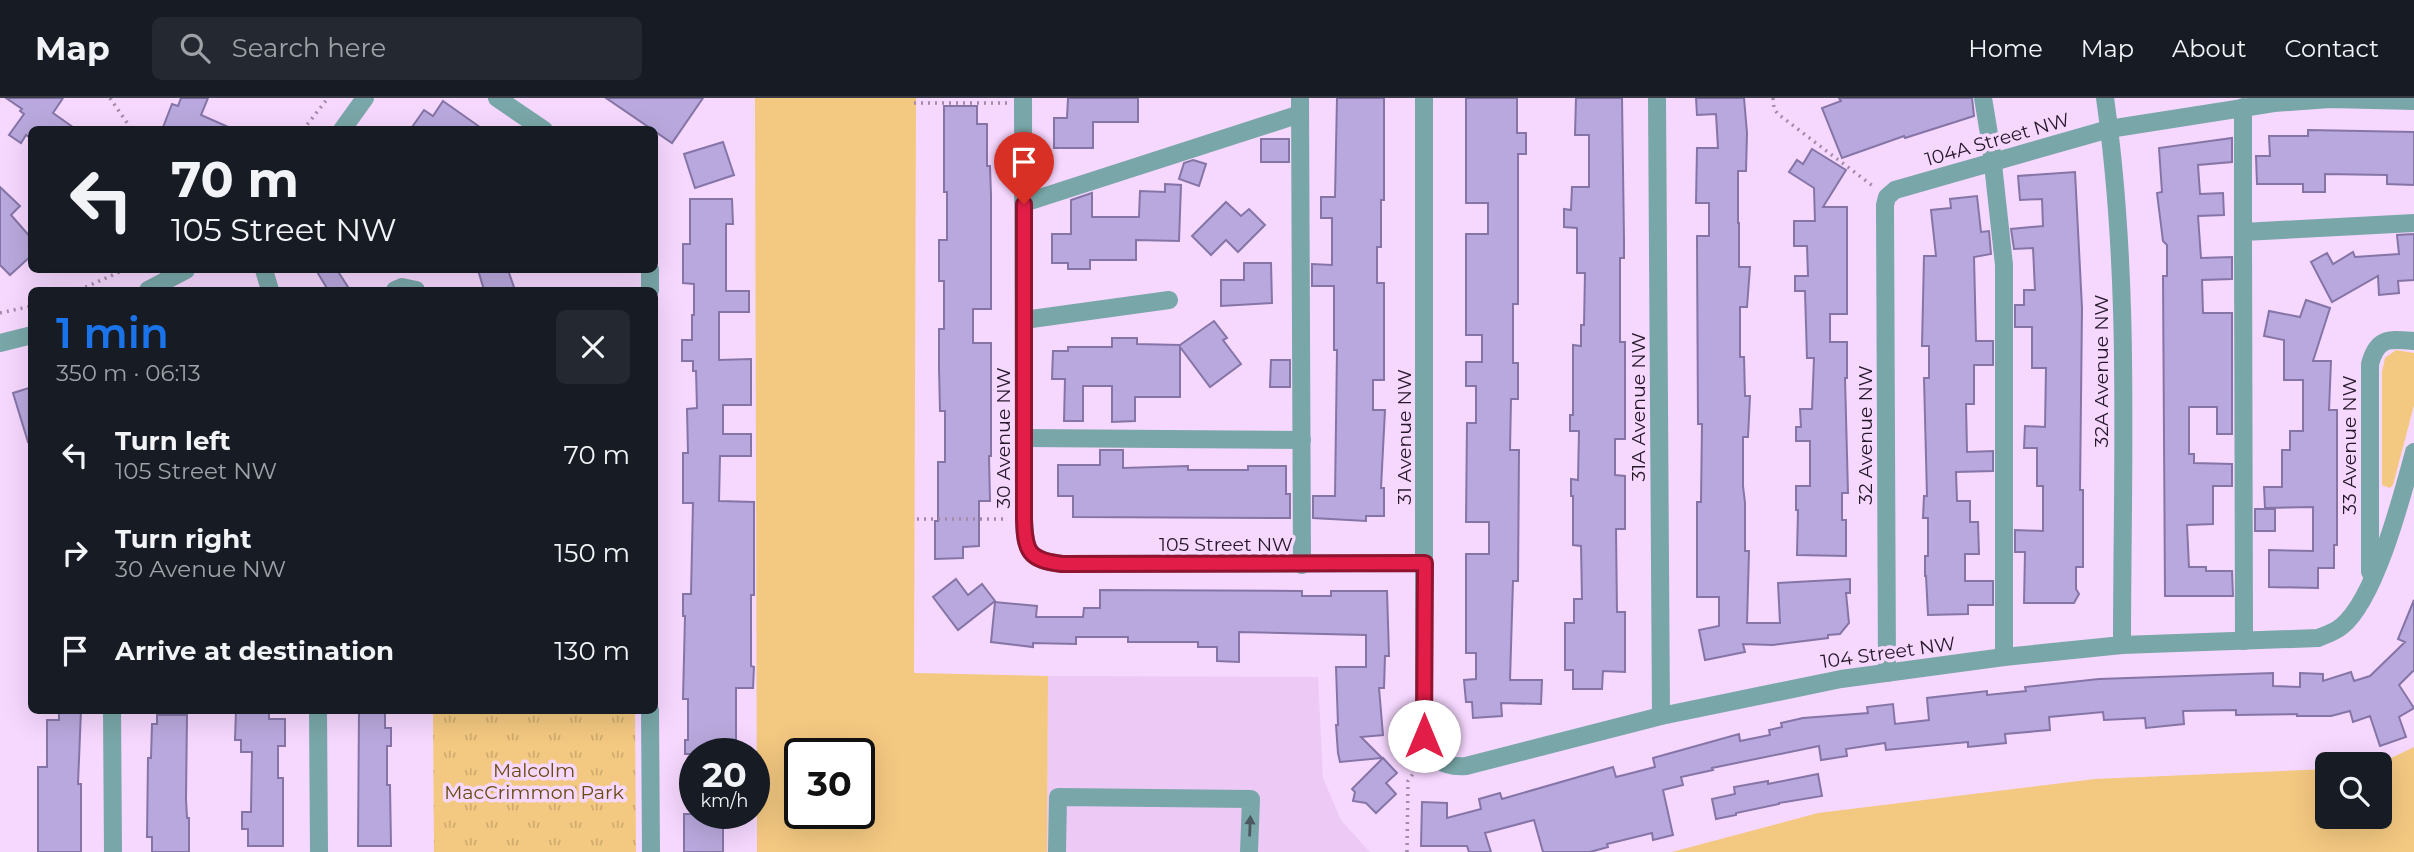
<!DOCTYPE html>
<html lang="en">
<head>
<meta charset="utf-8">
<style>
	body { margin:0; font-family:Montserrat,sans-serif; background:#242831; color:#f1f3f6; height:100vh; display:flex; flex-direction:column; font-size:26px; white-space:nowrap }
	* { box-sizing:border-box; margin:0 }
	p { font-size:23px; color:#9ea1a6 }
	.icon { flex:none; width:38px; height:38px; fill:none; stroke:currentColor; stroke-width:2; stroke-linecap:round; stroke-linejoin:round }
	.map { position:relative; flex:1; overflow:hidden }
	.side { position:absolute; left:28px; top:189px; width:630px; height:427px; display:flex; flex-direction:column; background:#171b24; border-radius:10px; box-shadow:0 7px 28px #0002 }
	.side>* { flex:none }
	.guide { position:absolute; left:28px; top:28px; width:630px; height:147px; border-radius:10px; box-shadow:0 7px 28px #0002; background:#171b24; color:#f1f3f6; overflow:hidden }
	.controls { position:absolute; left:2315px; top:654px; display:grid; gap:14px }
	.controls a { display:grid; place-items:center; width:77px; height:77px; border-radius:10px; background:#171b24; box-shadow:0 7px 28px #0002; font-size:35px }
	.speed { position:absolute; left:679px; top:640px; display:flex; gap:14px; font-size:35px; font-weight:700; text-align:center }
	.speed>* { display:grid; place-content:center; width:91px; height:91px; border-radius:50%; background:#171b24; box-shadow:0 7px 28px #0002; line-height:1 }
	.speed small { font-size:18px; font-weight:400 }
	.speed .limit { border:4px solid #111; border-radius:10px; background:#fff; color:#111 }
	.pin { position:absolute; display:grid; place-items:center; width:60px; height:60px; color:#fff; margin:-72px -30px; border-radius:50% 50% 50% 0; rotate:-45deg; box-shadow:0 0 7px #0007 }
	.pin .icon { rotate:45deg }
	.me { position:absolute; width:77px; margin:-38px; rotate:0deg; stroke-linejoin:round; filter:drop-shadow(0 0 5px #0008) }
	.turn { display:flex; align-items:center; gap:24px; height:147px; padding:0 28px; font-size:32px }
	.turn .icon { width:91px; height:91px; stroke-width:2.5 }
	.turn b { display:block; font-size:49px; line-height:60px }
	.round { display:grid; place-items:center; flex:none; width:74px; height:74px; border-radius:10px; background:#242831 }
	.head { display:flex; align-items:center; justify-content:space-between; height:119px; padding:0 28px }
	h1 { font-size:42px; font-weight:600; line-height:52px; color:#1a73e8 }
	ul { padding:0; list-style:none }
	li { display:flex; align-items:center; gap:21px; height:98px; padding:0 28px }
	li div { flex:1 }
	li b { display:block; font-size:26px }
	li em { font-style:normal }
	header { display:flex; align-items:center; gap:42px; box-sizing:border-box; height:98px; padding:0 35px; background:#171b24; border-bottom:2px solid #363941 }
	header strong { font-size:33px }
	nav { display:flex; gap:38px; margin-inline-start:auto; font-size:24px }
	.search { width:490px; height:63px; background:#242831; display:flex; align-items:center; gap:18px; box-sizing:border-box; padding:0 24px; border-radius:10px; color:#9ea1a6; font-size:26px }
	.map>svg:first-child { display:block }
	.built { fill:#edcaf6 }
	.grass { fill:#f3c881; fill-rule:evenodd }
	.park { fill:url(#park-tufts) }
	.building { fill:#b9a8dd; stroke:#8575a7; stroke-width:2 }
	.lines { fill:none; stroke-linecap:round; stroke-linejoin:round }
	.path { stroke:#a28aa8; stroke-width:3.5; stroke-dasharray:2 5; stroke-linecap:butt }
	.minor { stroke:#79a6a8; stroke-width:18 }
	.oneway { fill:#4b5862 }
	.route-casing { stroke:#92132f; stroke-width:18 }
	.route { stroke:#e11d48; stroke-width:12 }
	.labels { text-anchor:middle; stroke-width:7; stroke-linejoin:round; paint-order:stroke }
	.street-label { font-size:19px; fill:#251829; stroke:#f6d7fe }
	.park-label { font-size:19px; fill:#68490c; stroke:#f6d7fe }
</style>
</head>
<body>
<header>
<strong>Map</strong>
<div class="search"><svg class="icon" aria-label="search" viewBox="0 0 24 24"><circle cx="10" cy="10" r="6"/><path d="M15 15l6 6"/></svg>Search here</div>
<nav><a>Home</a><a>Map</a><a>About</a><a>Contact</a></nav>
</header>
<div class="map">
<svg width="2414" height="754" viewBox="0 0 2414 754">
	<defs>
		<pattern id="park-tufts" width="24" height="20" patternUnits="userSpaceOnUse" patternTransform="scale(1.75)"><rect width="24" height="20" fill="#f3c881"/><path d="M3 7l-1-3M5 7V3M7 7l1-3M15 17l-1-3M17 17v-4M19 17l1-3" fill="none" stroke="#d0ab6f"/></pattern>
	</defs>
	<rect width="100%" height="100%" fill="#f6d7fe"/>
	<!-- built -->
	<polygon class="built" points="1048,578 1318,579 1323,680 1341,722 1370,754 1047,754"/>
	<!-- grass -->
	<g class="grass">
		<path d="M755 0H916L914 575 1048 578 1047 754H757ZM800 656H859V716H800Z"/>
		<polygon points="2396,252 2414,255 2414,307 2393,387 2390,390 2382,387 2382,274 2385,260"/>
		<polygon points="2414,649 2414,754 1672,754 1818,715 2095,681 2327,671 2328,719 2380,719 2380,667 2356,667 2389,661"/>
	</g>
	<!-- park -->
	<polygon class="park" points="433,613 635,613 636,754 434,754"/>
	<!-- building -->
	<g class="building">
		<polygon points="6,0 63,0 53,15 77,32 32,32 32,41 26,37 21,45 9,37 24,16 20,13 22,11"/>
		<polygon points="181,0 208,0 201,17 235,32 162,32 172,6 178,8"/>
		<polygon points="606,0 703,0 672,45"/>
		<polygon points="1068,0 1138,0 1138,24 1093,24 1093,50 1054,50 1054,20 1067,20"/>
		<polygon points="1337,0 1384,0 1384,102 1381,102 1381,149 1377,149 1377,185 1384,185 1384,282 1373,282 1373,312 1385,312 1381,390 1384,390 1384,418 1366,418 1366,423 1313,420 1313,398 1335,398 1337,252 1334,252 1334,188 1312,188 1312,166 1332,167 1332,120 1321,120 1321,99 1335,99"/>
		<polygon points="1466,0 1517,0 1517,35 1526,35 1526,56 1518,56 1518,206 1513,206 1513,265 1518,265 1518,301 1511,301 1510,352 1519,352 1518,483 1513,483 1510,582 1542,582 1541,606 1501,605 1502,618 1473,620 1472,604 1466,604 1464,582 1476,581 1476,555 1466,555 1466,456 1489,456 1489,424 1466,424 1467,325 1476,325 1476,288 1466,288 1466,264 1482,264 1482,237 1466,237 1466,136 1488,136 1488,105 1466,105"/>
		<polygon points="1576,0 1622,0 1624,141 1624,160 1620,160 1620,244 1625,244 1625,341 1615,341 1615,377 1625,378 1625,431 1616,431 1617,514 1625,514 1625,574 1603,573 1602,591 1573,591 1573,572 1565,572 1565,525 1574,525 1574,501 1582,501 1581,448 1573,447 1573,398 1571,398 1571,381 1578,382 1579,333 1570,333 1570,317 1573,317 1573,247 1581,248 1581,227 1584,227 1585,175 1577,175 1577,130 1564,129 1564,111 1571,112 1572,89 1589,89 1589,37 1575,37"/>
		<polygon points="1696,0 1744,0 1747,35 1746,73 1738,73 1738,125 1739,125 1739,169 1750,169 1747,209 1740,209 1740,259 1744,259 1745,298 1750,298 1748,339 1743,339 1743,388 1745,405 1745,453 1749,453 1747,525 1780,525 1778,485 1850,481 1850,495 1846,495 1849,525 1840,536 1828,537 1828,540 1773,547 1743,546 1745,554 1705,562 1699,532 1719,528 1719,499 1697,499 1697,404 1701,404 1702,326 1698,326 1697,138 1709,138 1709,105 1696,105 1697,50 1718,50 1716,16 1697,17"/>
		<polygon points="1839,0 1972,0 1974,18 1905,40 1904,38 1842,60 1822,10 1841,3"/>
		<polygon points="443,3 484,32 410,32 424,12 433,18"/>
		<polygon points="944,8 977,8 977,26 987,26 987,68 990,68 991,97 991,211 973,211 973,245 991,245 991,358 989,358 990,403 979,403 979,448 963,449 963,460 935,461 935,423 938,423 938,364 945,364 945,313 940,313 939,270 939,231 944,231 944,183 939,183 939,142 947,142 947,94 944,94"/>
		<polygon points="2308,32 2414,34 2414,87 2387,86 2387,77 2325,76 2325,94 2303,94 2303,86 2257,86 2256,58 2270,58 2269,38 2308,38"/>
		<polygon points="2232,40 2232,64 2198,67 2200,96 2223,95 2224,117 2198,118 2201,160 2232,159 2232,181 2202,182 2203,215 2232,215 2232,336 2217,336 2217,309 2189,309 2189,356 2194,356 2194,365 2232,366 2232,388 2213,388 2213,426 2187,427 2189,469 2206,469 2206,473 2232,473 2233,498 2165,498 2163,178 2167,178 2167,147 2163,143 2157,95 2162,94 2159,50"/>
		<rect x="1261" y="41" width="28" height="23"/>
		<polygon points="723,44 734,77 695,90 684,56"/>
		<polygon points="1812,51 1846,72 1823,109 1847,109 1847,216 1830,216 1830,244 1847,244 1847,280 1845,280 1848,395 1842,395 1842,422 1846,422 1846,458 1797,457 1798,412 1796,412 1796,388 1810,388 1810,343 1796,343 1796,329 1801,329 1800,311 1812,311 1814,260 1807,260 1805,193 1795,193 1795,178 1808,178 1807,148 1794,148 1794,123 1815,123 1814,90 1789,74 1797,62 1803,66"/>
		<polygon points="1193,62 1206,66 1199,88 1179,81 1184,65"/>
		<polygon points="2075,74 2082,210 2080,392 2083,392 2083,469 2076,469 2076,491 2079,496 2074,505 2024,505 2025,454 2015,454 2015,432 2043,433 2043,388 2037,388 2037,350 2024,350 2025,328 2045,329 2046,270 2032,270 2032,229 2015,229 2015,207 2024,207 2024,192 2035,192 2033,150 2014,151 2011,131 2043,128 2042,101 2020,102 2018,78"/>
		<polygon points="1165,86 1181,87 1179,143 1136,142 1136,162 1090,162 1090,171 1068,171 1068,165 1052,165 1052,136 1071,136 1071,102 1092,95 1092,119 1139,119 1140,93 1165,94"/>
		<polygon points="0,89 20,108 11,117 32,141 32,157 10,177 0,167"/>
		<polygon points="1977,98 1981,134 1989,133 1991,156 1974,159 1976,243 1993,243 1993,267 1974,267 1974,306 1966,306 1967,354 1993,353 1993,373 1956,374 1957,403 1970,403 1970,424 1978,424 1979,456 1965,456 1965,483 1993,483 1993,507 1968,507 1968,516 1928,517 1926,478 1925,478 1925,458 1928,458 1928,420 1923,420 1924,398 1927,398 1924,280 1929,280 1929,248 1922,248 1924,158 1936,158 1931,112 1951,110 1950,101"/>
		<polygon points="690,101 732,101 733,126 726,126 726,193 749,193 749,214 719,214 719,262 751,261 751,307 723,307 723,336 751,336 751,358 720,358 719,403 754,404 754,497 751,497 751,568 754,569 753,590 736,590 736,656 685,656 685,642 688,642 688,601 683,601 685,518 683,518 683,496 691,496 693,405 683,405 683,355 688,355 687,311 697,310 696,273 693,273 693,263 682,263 682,242 692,242 692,217 694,217 694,186 683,185 683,146 690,146"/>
		<polygon points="1226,104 1241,118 1249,111 1265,127 1238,154 1226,142 1211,157 1192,138"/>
		<polygon points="2414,136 2414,182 2398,183 2399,195 2379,197 2378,178 2332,204 2311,164 2327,155 2333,166 2353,154 2355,159 2399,156 2397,137"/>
		<polygon points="1244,165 1271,165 1272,205 1221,208 1221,182 1244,182"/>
		<polygon points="316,172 337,172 350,192 328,192"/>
		<polygon points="478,172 508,172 515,192 484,192"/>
		<polygon points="2306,202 2330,210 2313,263 2331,263 2329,312 2337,312 2337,447 2334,447 2334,470 2318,470 2318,490 2269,489 2269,452 2313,453 2313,409 2265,410 2264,389 2282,389 2282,352 2290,352 2290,333 2303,333 2303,282 2284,282 2284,242 2264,238 2269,213 2300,219"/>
		<polygon points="1214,223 1227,240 1223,242 1241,266 1210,289 1180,249 1180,299 1135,299 1135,323 1112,324 1112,288 1083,288 1083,323 1064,323 1065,281 1052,281 1053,253 1068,253 1068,249 1112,249 1112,240 1137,240 1137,246 1180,247"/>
		<polygon points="1271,262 1290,262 1290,289 1270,289"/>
		<polygon points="32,289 32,343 28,344 13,295"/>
		<polygon points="1100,352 1123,352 1123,370 1188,368 1188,372 1248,372 1248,368 1286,368 1286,396 1290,396 1290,420 1073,419 1073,398 1058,398 1058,367 1100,367"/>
		<rect x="2255" y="411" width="20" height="22"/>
		<polygon points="956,481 968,497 982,486 995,503 958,532 933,499"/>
		<polygon points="1100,492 1302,493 1302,498 1331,498 1331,493 1387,493 1389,558 1385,558 1384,590 1379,590 1383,637 1361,639 1382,660 1340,664 1338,655 1336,627 1338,627 1336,569 1366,569 1366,537 1239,534 1239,564 1217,563 1217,549 1198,549 1198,544 1128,544 1128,539 1076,539 1076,546 1033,545 1033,549 991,544 995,504 1037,508 1036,519 1083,519 1084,510 1100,510"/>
		<polygon points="2414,502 2414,572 2399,587 2414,610 2399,619 2406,639 2380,648 2370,618 2353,624 2350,613 2331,618 2297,618 2297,616 2236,617 2236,612 2183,613 2184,626 2146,630 2145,620 2104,622 2103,614 2049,619 2050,632 2005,636 2006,645 1968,649 1968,644 1886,652 1885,645 1846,651 1847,658 1821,662 1819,648 1712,670 1713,672 1681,679 1683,687 1663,692 1673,737 1653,742 1652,735 1607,746 1608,749 1590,754 1543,754 1534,722 1485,735 1491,754 1469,754 1467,748 1421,748 1422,704 1447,705 1447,720 1481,711 1479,701 1500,695 1502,701 1613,669 1616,679 1628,676 1655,669 1653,660 1739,636 1740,643 1770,637 1769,632 1782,629 1781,625 1803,620 1868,615 1867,609 1893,606 1895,626 1929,622 1927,600 1987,593 1987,597 2026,593 2025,589 2099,581 2273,575 2273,588 2300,589 2300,575 2323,576 2323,583 2351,574 2354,583 2370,578 2405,544 2398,541"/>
		<polygon points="59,612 81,612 78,686 81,686 81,754 38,754 38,669 47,669 47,622 59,622"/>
		<polygon points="236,612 269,612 269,621 285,621 285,648 278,648 278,680 283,680 283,748 248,748 248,731 242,731 242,714 251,714 252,654 241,654 241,642 235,642"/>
		<polygon points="359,612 385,612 385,630 391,630 391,648 387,648 387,687 390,687 391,748 358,748"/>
		<polygon points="157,617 187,617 186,701 187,720 189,720 189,754 152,754 152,739 147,739 148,660 151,660 152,626 157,626"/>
		<polygon points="1383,660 1397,675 1386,685 1396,696 1376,715 1366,705 1353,703 1355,694 1352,691"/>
		<polygon points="1818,676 1822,698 1779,705 1779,706 1736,715 1736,717 1716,721 1712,701 1735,696 1734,689 1768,683 1768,686"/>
		<rect x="684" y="716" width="39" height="38"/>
	</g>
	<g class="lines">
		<!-- path -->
		<g class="path">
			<polyline points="110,0 132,32"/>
			<polyline points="1773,0 1774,11 1778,16 1874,89"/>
			<polyline points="914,5 1007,5"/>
			<polyline points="303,32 328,0"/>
			<polyline points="79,192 124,172"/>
			<polyline points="0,215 32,208"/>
			<polyline points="917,421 1007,421"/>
			<polyline points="1407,754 1408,683 1419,667"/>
		</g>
		<!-- minor -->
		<g class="minor">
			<polyline points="497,0 544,32"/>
			<path d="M1023 0 1024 421C1025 453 1028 462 1062 466L1425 465"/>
			<polyline points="1300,0 1302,467"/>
			<path d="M1424 0V638C1429 660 1443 670 1466 668L1661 618 1841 581 2004 559 2122 547 2318 540C2326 537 2335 534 2342 528 2376 500 2402 398 2414 354"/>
			<polyline points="1657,0 1661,618"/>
			<polyline points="1983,0 1991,48 2004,167 2004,559"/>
			<path d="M2105 0C2131 181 2122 365 2122 547"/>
			<polyline points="342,32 365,0"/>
			<polyline points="1024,105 1300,16"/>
			<polyline points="2243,134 2243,9"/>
			<polyline points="264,172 270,192"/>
			<polyline points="650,172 650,192"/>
			<polyline points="148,192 186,172"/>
			<polyline points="395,192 402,189 416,192"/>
			<polyline points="1024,222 1169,202"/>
			<polyline points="0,245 32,237"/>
			<polyline points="1024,340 1302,342"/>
			<path d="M2370 474V266C2377 239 2389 241 2414 243"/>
			<polyline points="2244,543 2243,134 2414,125"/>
			<polyline points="1887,575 1885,107 1887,99 1895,92 2109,31 2274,5 2330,1 2414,3"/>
			<polyline points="112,612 113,754"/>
			<polyline points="318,612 319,754"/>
			<polyline points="650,612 651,754"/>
			<polyline points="1057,754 1058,699 1251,701 1249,754"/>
		</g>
	</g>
	<!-- one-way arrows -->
	<defs><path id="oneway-solid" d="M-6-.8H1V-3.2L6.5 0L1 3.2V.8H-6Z" transform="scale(1.75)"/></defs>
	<use class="oneway" href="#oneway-solid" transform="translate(1250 728) rotate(-88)"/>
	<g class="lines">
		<defs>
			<path id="route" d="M1024 106V421C1025 453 1028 462 1062 466L1425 465 1424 638"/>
		</defs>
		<!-- route casing -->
		<use href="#route" class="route-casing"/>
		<!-- route -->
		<use href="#route" class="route"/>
	</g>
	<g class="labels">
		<!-- street labels -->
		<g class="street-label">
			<text transform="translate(1997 41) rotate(-16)" y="7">104A Street NW</text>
			<text transform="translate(2101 273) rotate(-90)" y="7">32A Avenue NW</text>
			<text transform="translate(1638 309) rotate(-90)" y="7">31A Avenue NW</text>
			<text transform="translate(1865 337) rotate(-90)" y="7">32 Avenue NW</text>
			<text transform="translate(1404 339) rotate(-90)" y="7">31 Avenue NW</text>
			<text transform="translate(1003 340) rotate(-90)" y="7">30 Avenue NW</text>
			<text transform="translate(2349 347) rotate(-90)" y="7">33 Avenue NW</text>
			<text x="1226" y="453">105 Street NW</text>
			<text transform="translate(1888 554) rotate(-8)" y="7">104 Street NW</text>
		</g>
		<!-- park labels -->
		<g class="park-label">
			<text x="534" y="679">Malcolm<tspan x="534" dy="22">MacCrimmon Park</tspan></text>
		</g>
	</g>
</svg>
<div class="controls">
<a><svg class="icon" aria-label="search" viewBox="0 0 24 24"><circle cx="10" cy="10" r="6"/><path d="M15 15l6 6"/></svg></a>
</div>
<div class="speed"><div>20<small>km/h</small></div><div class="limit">30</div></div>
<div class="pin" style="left:1024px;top:106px;background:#d93025"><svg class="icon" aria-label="arrive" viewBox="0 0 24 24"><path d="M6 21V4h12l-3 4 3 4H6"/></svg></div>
<svg class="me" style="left:1424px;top:638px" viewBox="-20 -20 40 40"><circle r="19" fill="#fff"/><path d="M0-13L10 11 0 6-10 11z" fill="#e11d48"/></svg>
<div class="guide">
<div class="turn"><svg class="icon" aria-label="left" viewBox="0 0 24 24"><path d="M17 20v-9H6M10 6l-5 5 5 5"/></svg><div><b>70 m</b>105 Street NW</div></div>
</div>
<section class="side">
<div class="head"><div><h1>1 min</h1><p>350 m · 06:13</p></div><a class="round"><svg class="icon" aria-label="close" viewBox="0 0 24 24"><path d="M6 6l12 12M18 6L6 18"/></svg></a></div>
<ul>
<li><svg class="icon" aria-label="left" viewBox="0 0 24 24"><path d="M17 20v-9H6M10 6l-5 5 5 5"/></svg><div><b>Turn left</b><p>105 Street NW</p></div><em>70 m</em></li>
<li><svg class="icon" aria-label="right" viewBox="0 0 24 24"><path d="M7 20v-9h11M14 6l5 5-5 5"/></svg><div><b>Turn right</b><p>30 Avenue NW</p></div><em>150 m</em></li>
<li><svg class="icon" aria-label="arrive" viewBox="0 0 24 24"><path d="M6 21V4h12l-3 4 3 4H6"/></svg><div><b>Arrive at destination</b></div><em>130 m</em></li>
</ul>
</section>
</div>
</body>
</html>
